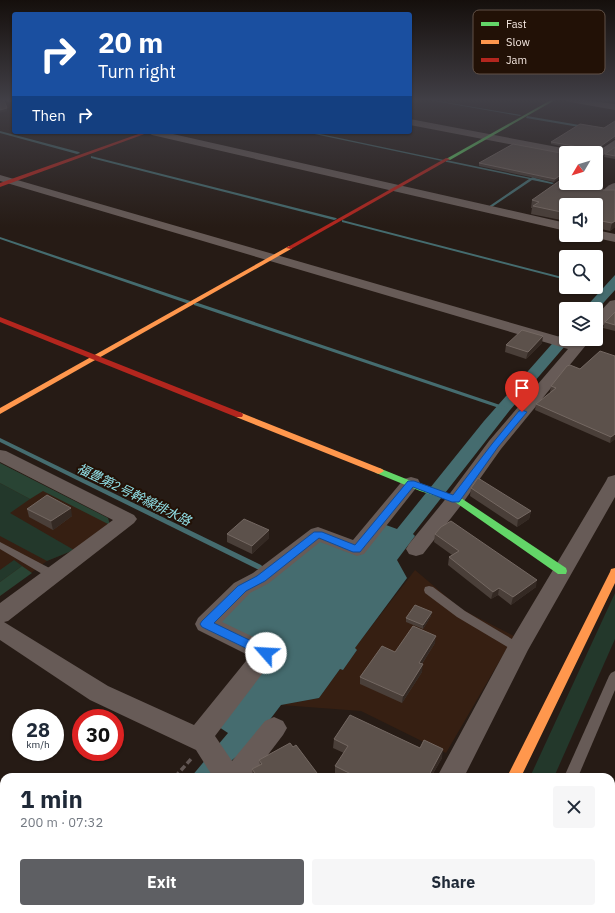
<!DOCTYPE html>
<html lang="en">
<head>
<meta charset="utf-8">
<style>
	body { margin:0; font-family:"IBM Plex Sans","Noto Sans JP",sans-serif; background:#f6f6f7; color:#1f2937; height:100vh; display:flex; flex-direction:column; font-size:15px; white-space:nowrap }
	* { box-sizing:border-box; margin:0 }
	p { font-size:13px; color:#747a83 }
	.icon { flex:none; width:22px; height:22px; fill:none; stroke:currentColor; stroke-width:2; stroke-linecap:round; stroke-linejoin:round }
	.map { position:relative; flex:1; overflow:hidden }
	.side { position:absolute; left:0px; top:773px; width:615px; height:140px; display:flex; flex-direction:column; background:#fff; border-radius:12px 12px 0 0; box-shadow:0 1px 3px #0004 }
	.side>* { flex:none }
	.hud { position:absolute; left:12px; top:12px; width:400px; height:122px; border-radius:4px; box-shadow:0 1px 3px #0004; background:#1a4fa0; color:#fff; overflow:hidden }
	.needle { width:26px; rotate:232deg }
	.tools { position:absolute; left:559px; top:146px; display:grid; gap:8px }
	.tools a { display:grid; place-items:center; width:44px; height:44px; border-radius:4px; background:#fff; box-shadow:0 1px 3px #0004; font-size:20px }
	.speed { position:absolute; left:12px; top:709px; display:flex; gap:8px; font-size:20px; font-weight:700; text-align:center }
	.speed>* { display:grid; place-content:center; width:52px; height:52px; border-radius:50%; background:#fff; box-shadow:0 1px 3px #0004; line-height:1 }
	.speed small { font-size:10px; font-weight:400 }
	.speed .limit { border:6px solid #d22; background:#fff; color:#111 }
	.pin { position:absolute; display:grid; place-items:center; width:34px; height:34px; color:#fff; margin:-41px -17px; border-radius:50% 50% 50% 0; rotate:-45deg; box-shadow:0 0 4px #0007 }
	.pin .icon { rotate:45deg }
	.me { position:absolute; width:44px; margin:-22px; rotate:296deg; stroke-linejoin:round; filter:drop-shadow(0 0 3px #0008) }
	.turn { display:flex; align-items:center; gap:14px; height:84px; padding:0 20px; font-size:18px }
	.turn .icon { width:52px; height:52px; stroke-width:2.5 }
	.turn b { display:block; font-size:28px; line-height:34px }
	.then { display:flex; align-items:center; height:38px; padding:0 20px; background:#0003; gap:8px; font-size:15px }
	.round { display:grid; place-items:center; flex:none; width:42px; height:42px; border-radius:4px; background:#f6f6f7 }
	.head { display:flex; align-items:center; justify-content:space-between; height:68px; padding:0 20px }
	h1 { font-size:24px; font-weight:800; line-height:30px }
	.cta { display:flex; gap:8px; margin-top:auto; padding:8px 20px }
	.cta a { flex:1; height:46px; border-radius:4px; background:#5e5f63; color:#fff; font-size:16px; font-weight:800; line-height:46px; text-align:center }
	.cta a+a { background:#f6f6f7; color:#1f2937 }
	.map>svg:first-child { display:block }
	.built { fill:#361f12 }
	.green { fill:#23382b }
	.forest { fill:#294434 }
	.water { fill:#456c6f }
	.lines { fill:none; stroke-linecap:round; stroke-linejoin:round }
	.stream { fill:#456c6f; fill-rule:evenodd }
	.path { stroke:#625754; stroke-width:3.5; stroke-dasharray:6 3; stroke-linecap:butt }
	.lane { fill:#675b57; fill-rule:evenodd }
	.street { fill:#675b57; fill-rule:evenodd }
	.fast { fill:#63d668; fill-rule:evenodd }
	.slow { fill:#ff974d; fill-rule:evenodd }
	.jam { fill:#b3261e; fill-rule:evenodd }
	.wall { fill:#4a3f39 }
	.shaded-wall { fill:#342923 }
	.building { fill:#5c514b; stroke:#746862 }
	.route { fill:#1a73e8; stroke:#114b97 }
	.labels { text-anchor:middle; stroke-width:4; stroke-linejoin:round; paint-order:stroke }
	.water-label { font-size:13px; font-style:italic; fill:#92e2e9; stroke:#221106 }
	.key { fill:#221106; stroke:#615147; stroke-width:1 }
	.key-label { font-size:11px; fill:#f4e7e0 }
</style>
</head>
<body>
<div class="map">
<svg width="615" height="913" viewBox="0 0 615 913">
	<rect width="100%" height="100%" fill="#261b15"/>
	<!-- built -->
	<g class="built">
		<polygon points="0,463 108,518 110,525 72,551 47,561 0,596"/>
		<polygon points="415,570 461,609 514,636 446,753 361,711 281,705 319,698 340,669 343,670 357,650 354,649"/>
	</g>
	<!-- green -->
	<g class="green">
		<polygon points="0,483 30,499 10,513 74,550 47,561 0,536"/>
		<polygon points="14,560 22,566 0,582 0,570"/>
		<polygon points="615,593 615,639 554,777 530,777"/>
	</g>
	<!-- forest -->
	<g class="forest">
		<polygon points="0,463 108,518 110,525 43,491 30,499 0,483"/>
		<polygon points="22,566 32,573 0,596 0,582"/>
	</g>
	<!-- water -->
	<g class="water">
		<polygon points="615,275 615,290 596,311 596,309 584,309"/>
		<polygon points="566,328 566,339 571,339 510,410 413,534 415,536 397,560 407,578 355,648 357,650 343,670 340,669 319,698 281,705 249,747 232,760 219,777 191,777 228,733 216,725 276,650 216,622 247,592 320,540 360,555 386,525 397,529 484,421"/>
		<polygon points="78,909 115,909 112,913 74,913"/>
	</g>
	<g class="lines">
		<!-- stream -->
		<g class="stream">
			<polygon points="429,100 432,100 521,115 520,116"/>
			<polygon points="527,116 585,126 587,127 585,128 526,118"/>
			<polygon points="0,131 79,152 80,153 77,154 0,133"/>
			<polygon points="305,132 311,132 444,160 442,161"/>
			<polygon points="91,156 336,218 337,219 334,220 91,158"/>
			<polygon points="446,160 531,178 533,177 535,178 554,183 552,184 532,180 489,209 488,209 488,207 529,179 447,162 446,162"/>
			<polygon points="342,220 566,278 566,280 342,222"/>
			<polygon points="0,237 190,301 190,302 188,303 186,303 0,239"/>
			<polygon points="194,303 198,303 506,407 507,408 506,409 502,409 194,305"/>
			<polygon points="0,438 261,565 263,567 261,569 257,569 0,442"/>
		</g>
		<!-- path -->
		<g class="path">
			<polyline points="175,777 191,759"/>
			<polyline points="57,913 60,909"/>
		</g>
		<!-- lane -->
		<g class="lane">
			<polygon points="0,542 57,572 58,575 57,578 49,578 0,549"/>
			<polygon points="429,586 433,587 465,611 522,645 524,648 522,651 518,652 514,651 457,617 425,593 424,590 425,587"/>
			<polygon points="615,671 615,690 578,777 564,777 609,676 611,673"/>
			<polygon points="507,909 523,909 521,913 505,913"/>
		</g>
		<!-- street -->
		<g class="street">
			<polygon points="7,100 14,100 14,102 8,102"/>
			<polygon points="566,100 583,100 615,104 615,110 570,102"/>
			<polygon points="410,119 573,150 578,153 566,153 566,155 410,125"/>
			<polygon points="147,132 164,132 566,223 566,231 152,135"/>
			<polygon points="615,140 615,148 596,160 595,153"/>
			<polygon points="0,175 574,341 576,339 591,339 501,449 462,504 423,554 416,556 409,554 406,549 409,544 448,496 489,441 568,349 0,181"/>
			<path d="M615 183V192L610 196H602L601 194C604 189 609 184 615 183Z"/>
			<polygon points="596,230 615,234 615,242 592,237 591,235 596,235"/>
			<polygon points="615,300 615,312 601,328 596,329 596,316 610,301"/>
			<polygon points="0,450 6,451 134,515 137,519 134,523 8,621 4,622 108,686 194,725 250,656 198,630 195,624 198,618 234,583 253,573 311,529 318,527 353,540 404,479 411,477 418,479 420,483 364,554 357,556 320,542 269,583 250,593 222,622 274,647 278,653 215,736 232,761 265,721 274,717 283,721 287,728 283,735 251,777 213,777 196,750 90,700 0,640 0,603 113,520 0,462"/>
			<polygon points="615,475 615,497 528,650 464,777 437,777 510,642 606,481 608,477"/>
			<polygon points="112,909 144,909 142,913 111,913"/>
			<polygon points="364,909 395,909 393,913 363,913"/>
		</g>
		<!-- fast -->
		<g class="fast">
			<polygon points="551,100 555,100 450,160 446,159"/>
			<polygon points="379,468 426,487 461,498 566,568 567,571 566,574 558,574 455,502 420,491 376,473 374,471"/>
			<polygon points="442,909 458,909 456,913 440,913"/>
		</g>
		<!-- slow -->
		<g class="slow">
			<polygon points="289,246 292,248 291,249 0,414 0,408"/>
			<polygon points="239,412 382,469 384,471 379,474 376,473 236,417 235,415 236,413"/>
			<polygon points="615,568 615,583 521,777 507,777 610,572 611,569"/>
		</g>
		<!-- jam -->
		<g class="jam">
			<polygon points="144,132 150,132 0,187 0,183"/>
			<polygon points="446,158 450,159 291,249 286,248"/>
			<polygon points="0,317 242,413 243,415 242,417 236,417 0,322"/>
		</g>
	</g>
	<!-- wall -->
	<g class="wall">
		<polygon points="615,121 615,139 614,139 579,152 574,149 551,144 551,142 604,128"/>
		<polygon points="615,147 615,159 604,157 605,154"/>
		<polygon points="566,154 566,173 554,182 479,166 479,163"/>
		<polygon points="581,183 615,227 610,231 596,228 596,205 566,205 566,221 531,214 532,208 531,208 532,200"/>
		<polygon points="615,312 615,331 603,328 605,322"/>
		<polygon points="542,343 526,359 505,352 506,345"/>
		<polygon points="615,356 615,439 610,443 535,410 536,404 551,392 550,392 551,386 580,369"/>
		<polygon points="471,488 531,511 529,519 517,527 470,496"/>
		<polygon points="27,509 72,516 53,530 29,517"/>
		<polygon points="269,530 269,538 252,554 227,542 227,534"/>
		<polygon points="435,534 536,587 511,605 498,595 491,599 448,565 449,557 452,555 434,542"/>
		<polygon points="431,616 423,629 406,622 406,618"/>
		<polygon points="435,643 422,664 422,672 402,703 360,684 360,677 395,652"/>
		<polygon points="334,739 420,748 442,758 431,777 339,777 335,775 335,766 344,753 333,748"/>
		<polygon points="293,747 320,777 253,777 252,769 260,765 259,760"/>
	</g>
	<!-- shaded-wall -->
	<g class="shaded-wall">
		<polygon points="7,108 7,111 0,113 0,110"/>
		<polygon points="615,136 614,139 594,153 591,153"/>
		<polygon points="566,171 566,173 554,182 555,179"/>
		<polygon points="615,221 615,227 610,231 612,223"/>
		<polygon points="543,336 542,343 526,359 528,352"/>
		<polygon points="615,434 615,439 610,443 611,437"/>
		<polygon points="71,508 72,516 53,530 51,521"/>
		<polygon points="531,511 529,519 517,527 518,519"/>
		<polygon points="269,530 269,538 252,554 252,546"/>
		<polygon points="537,580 536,587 511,605 513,597"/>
		<polygon points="499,588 498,595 491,599 493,592"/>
		<polygon points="432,612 431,616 423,629 423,625"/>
		<polygon points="436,636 435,643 418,670 419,663"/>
		<polygon points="423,664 422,672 402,703 403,696"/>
		<polygon points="443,749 442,758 431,777 428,777"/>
		<polygon points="250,909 257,909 255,913 247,913"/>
	</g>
	<!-- building -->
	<g class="building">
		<polygon points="0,100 4,100 7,108 0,110"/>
		<polygon points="615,121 615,136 591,153 567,153 568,152 578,152 579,149 574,146 551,142 580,124 604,128"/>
		<polygon points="513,144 566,154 566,171 555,179 479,163"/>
		<polygon points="615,147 615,156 605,154"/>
		<polygon points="562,179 566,180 566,183 581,183 601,187 603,190 615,190 615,221 612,223 596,220 596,205 566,205 566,213 533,206 539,202 532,200"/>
		<polygon points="615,312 615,325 605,322"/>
		<polygon points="522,330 543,336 528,352 506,345"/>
		<polygon points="600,351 615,356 615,434 611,437 536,404 556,388 551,386 567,366 570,365 580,369"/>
		<polygon points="478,478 531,511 518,519 471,488"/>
		<polygon points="47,495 71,508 51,521 27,509"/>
		<polygon points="244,519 269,530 252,546 227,534"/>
		<polygon points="451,521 537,580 513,597 499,588 493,592 449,557 459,551 435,534 441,527"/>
		<polygon points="415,605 432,612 423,625 406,618"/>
		<polygon points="413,626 436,636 419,663 423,664 403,696 360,677 382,646 395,652"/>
		<polygon points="350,715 420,748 424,740 443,749 428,777 357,777 335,766 348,746 334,739"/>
		<polygon points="290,743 293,747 296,745 320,777 258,777 252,769 262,764 259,760"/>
		<polygon points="131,909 250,909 247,913 127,913"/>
	</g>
	<!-- sky -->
	<linearGradient id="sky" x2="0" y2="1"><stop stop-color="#150f0c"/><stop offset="0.44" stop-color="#413f46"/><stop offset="1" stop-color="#413f46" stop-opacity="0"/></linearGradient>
	<rect width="615" height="227" fill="url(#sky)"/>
	<!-- route -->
	<polygon class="route" points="522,410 527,412 498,447 459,502 452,502 413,487 360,552 353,552 319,538 265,581 246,591 214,623 270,650 272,653 270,656 266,657 262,656 202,627 200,624 202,621 238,586 257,576 314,532 322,532 355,545 408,481 414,481 453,495 492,444 519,411"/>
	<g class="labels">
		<!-- water labels -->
		<g class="water-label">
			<text transform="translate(134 494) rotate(26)" y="5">福豊第2号幹線排水路</text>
		</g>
	</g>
	<!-- legend -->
	<rect x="473" y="10" width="132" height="64" rx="6" class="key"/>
	<rect x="481" y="22" width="18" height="4" fill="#63d668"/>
	<rect x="481" y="40" width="18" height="4" fill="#ff974d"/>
	<rect x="481" y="58" width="18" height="4" fill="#b3261e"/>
	<g class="key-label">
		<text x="506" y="28">Fast</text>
		<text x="506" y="46">Slow</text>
		<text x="506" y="64">Jam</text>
	</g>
</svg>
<div class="tools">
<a><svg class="needle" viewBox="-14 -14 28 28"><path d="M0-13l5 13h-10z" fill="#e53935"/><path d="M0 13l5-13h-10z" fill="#747a83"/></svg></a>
<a><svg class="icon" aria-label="sound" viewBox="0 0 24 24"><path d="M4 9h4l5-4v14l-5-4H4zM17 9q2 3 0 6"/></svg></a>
<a><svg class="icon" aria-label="search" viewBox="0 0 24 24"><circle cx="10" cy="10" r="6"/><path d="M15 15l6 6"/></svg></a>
<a><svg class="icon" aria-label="layers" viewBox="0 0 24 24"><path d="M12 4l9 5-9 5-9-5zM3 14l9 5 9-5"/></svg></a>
</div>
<div class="speed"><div>28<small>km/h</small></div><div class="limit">30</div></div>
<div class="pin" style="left:522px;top:412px;background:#d93025"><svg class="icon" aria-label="arrive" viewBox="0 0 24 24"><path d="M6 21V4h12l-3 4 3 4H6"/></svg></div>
<svg class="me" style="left:266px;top:653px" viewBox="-20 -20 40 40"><circle r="19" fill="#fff"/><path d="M0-13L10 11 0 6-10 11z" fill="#1a73e8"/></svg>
<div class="hud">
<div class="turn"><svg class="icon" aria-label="right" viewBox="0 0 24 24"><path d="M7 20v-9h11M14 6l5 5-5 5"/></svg><div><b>20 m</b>Turn right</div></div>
<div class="then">Then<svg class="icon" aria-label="right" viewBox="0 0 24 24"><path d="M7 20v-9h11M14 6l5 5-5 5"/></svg></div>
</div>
<section class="side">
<div class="head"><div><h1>1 min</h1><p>200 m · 07:32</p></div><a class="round"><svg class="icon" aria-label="close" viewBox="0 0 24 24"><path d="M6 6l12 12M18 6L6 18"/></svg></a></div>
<div class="cta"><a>Exit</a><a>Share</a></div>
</section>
</div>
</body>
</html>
